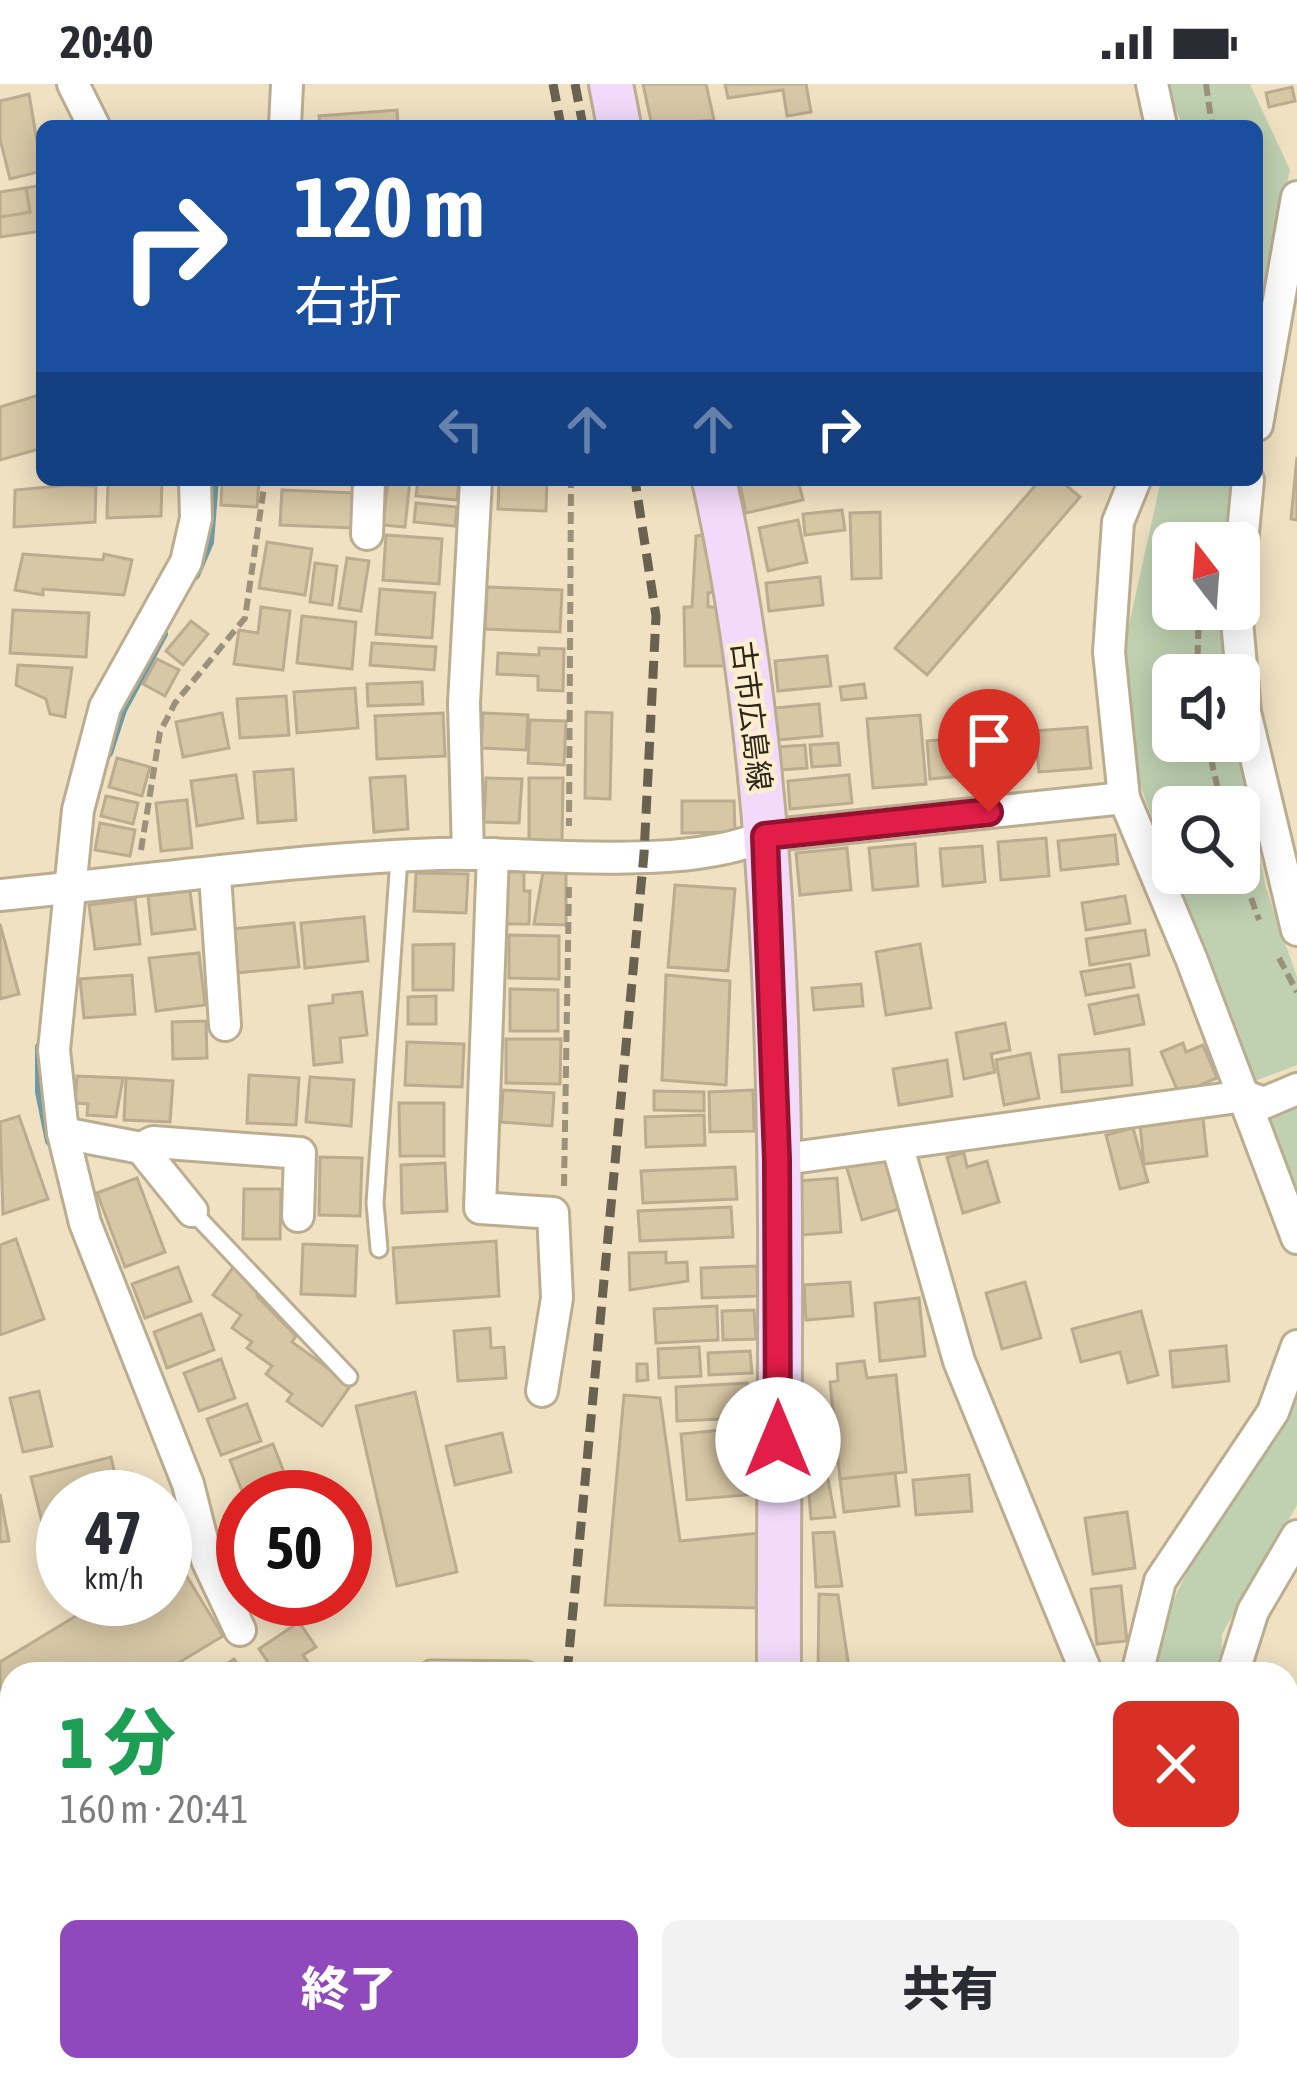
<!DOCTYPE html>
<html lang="ja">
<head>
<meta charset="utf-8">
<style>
	body { margin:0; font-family:"Asap Condensed","Noto Sans JP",sans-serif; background:#f2f2f3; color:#2b2b33; height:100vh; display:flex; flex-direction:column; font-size:45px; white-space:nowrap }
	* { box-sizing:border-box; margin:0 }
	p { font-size:39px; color:#7c7c81 }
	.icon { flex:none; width:66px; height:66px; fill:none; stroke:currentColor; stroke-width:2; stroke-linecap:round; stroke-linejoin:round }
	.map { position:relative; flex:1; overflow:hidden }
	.drawer { position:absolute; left:0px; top:1578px; width:1299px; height:420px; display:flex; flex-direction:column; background:#fff; border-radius:36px 36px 0 0; box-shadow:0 6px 30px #0003 }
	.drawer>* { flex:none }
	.guide { position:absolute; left:36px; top:36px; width:1227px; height:366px; border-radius:18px; box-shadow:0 6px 30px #0003; background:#1a4fa0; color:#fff; overflow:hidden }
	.needle { width:78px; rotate:343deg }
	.controls { position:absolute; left:1152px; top:438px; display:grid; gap:24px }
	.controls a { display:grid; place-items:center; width:108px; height:108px; border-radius:18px; background:#fff; box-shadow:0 6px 30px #0003; font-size:60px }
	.speed { position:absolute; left:36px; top:1386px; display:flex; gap:24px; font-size:60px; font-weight:700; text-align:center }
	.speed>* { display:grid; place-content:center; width:156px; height:156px; border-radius:50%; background:#fff; box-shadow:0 6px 30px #0003; line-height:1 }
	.speed small { font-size:30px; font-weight:400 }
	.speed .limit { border:18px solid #d22; background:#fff; color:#111 }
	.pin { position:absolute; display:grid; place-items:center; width:102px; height:102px; color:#fff; margin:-123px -51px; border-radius:50% 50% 50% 0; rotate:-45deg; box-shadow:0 0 12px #0007 }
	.pin .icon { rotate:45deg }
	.me { position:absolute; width:132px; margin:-66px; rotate:0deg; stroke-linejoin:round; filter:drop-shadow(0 0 9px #0008) }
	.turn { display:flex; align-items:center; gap:42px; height:252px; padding:0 60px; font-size:54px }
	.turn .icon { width:156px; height:156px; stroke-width:2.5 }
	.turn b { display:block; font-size:84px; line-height:102px }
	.lanes { display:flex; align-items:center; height:114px; padding:0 60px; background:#0003; justify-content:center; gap:60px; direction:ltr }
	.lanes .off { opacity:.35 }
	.round { display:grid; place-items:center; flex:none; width:126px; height:126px; border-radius:18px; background:#f2f2f3 }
	.head { display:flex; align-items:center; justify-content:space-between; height:204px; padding:0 60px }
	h1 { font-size:72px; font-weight:800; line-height:90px; color:#1e9e55 }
	.primary-button { display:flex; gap:24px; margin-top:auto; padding:24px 60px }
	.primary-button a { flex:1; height:138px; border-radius:18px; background:#8f49bd; color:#fff; font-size:48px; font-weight:800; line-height:138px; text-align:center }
	.primary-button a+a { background:#f2f2f3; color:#2b2b33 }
	.status { display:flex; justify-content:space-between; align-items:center; height:84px; padding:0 60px; background:#fff; direction:ltr }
	.status svg { height:33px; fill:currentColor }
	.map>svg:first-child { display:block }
	.green { fill:#bfd1b1 }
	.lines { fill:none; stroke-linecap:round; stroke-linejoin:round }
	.stream { stroke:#6f9aa1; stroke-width:10 }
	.building { fill:#d7c7a5; stroke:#bbac8f; stroke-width:3 }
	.lane-casing { stroke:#bbad90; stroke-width:21 }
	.street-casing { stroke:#bbad90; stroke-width:36 }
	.secondary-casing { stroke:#bbad90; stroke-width:48 }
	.path { stroke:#9c917a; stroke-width:6; stroke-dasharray:12 6; stroke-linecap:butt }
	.lane { stroke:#fff; stroke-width:15 }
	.street { stroke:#fff; stroke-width:30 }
	.secondary { stroke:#f2dafa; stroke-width:42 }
	.rail { stroke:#6a6250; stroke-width:9; stroke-dasharray:18 9; stroke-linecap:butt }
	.route-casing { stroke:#92132f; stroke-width:30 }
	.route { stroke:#e11d48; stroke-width:21 }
	.labels { text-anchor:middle; stroke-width:9; stroke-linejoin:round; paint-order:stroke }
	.street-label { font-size:30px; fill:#2b261a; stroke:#fdeecf }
</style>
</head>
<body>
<div class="status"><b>20:40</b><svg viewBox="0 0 49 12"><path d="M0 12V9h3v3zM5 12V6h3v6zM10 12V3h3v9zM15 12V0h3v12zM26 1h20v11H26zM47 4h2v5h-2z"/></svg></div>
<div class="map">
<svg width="1297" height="1998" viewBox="0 0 1297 1998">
	<rect width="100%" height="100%" fill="#f0e1c2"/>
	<!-- green -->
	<g class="green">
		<polygon points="1165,0 1250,0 1290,86 1257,237 1257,42 1183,42"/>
		<polygon points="1161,396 1236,396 1229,459 1173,459 1173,525 1222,525 1230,591 1173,591 1173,657 1239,657 1239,646 1265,801 1297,893 1297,981 1252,998 1173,789 1239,789 1239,723 1173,723 1173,789 1139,698 1125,559"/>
		<polygon points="1297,1021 1297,1118 1267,1034"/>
		<path d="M1297 1312V1421L1222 1550 1221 1590H1154C1166 1478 1252 1410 1297 1312Z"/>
		<polygon points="1287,1863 1297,1879 1297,1998 1287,1998 1277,1986 1287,1986"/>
	</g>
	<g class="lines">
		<!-- stream -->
		<g class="stream">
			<polyline points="195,491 209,458 214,396"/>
			<polyline points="108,669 122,626 163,550"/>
			<polyline points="40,963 40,1008 50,1057"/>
			<polyline points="0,1884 12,1886"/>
			<polyline points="279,1986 279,1998"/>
		</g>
	</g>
	<!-- building -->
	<g class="building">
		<polygon points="643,0 706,0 714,36 652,42"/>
		<polygon points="725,0 806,0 811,28 787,32 783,6 728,14"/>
		<polygon points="1292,3 1295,17 1269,23 1266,9"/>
		<polygon points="29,10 42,87 10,95 0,55 0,17"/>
		<polygon points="397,26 398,42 320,42 319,32"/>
		<polygon points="42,101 42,147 0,153 0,133 30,128 26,104"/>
		<polygon points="26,104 30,128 0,133 0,108"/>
		<polygon points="42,310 42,364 0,376 0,323"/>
		<polygon points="1297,373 1297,436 1291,435"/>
		<polygon points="134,396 162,396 161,432 107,434 108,398"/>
		<polygon points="222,396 259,396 257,423 221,421"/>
		<polygon points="388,396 410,396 405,443 383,441"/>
		<polygon points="418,396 459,397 457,416 416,412"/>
		<polygon points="499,396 547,396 546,427 498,425"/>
		<polygon points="739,396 798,396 803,416 746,429"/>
		<polygon points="1040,396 1060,396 1080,413 927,591 895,564"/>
		<polygon points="69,401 96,402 95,438 14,443 15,406"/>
		<polygon points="282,406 355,409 353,444 280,441"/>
		<polygon points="416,419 457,423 455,442 414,438"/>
		<polygon points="842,426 845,446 805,451 803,430"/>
		<polygon points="880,428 881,494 852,495 850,429"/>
		<polygon points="798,436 807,478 768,487 759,444"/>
		<polygon points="708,450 717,507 708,509 708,523 723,523 724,582 685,582 684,523 692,523 696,452"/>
		<polygon points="386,451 442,455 439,500 383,496"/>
		<polygon points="267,458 312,465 305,511 259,504"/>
		<polygon points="23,470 103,476 104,470 132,476 124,511 43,505 43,511 15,506"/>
		<polygon points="347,474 369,477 361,527 339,524"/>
		<polygon points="315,479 337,482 332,521 310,518"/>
		<polygon points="820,493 823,521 769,527 766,499"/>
		<polygon points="487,503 562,506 560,548 485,545"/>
		<polygon points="380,505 435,509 432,554 376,550"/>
		<polygon points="261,523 290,527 283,586 234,580 239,546 258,549"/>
		<polygon points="13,526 89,529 86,573 10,569"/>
		<polygon points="302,532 356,538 352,585 297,579"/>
		<polygon points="191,537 208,550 183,581 166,567"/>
		<polygon points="372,559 436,563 434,586 370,581"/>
		<polygon points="539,564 564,565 563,607 538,606 538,592 497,590 498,569 539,571"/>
		<polygon points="827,572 831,602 778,607 775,577"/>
		<polygon points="157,575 179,586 165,612 143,600"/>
		<polygon points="18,581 72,584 65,633 50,630 46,615 16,601"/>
		<polygon points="422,598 423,620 368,622 367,600"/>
		<polygon points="864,600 866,614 842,616 840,603"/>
		<polygon points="355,604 358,644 297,649 294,608"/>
		<polygon points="286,612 289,651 240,654 237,615"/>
		<polygon points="819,620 822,652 777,656 774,624"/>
		<polygon points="586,628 612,629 610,715 585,714"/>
		<polygon points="222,629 229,664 183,673 176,638"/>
		<polygon points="443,629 445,672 377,675 375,632"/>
		<polygon points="483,629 528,631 526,666 481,664"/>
		<polygon points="920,631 926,700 873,704 867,635"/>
		<polygon points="530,636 566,637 564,681 528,679"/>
		<polygon points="1026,643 1030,682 983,686 980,647"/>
		<polygon points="1087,643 1091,684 1039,688 1035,647"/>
		<polygon points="969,653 972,691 930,695 927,657"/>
		<polygon points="838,659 840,681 812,683 810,661"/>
		<polygon points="805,661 807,684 780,686 778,663"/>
		<polygon points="117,674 150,683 142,712 109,703"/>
		<polygon points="293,685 296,736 258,739 254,688"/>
		<polygon points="236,691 243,734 197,742 191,697"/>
		<polygon points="849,691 852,719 790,725 788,697"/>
		<polygon points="405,692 408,745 374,748 370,694"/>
		<polygon points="486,694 522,695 519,739 484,738"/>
		<polygon points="529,694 563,694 562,757 529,757"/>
		<polygon points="106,712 138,719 133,740 101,732"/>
		<polygon points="187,716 192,764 161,767 156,719"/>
		<polygon points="682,717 734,717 735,748 682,749"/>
		<polygon points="100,739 135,746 130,772 95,766"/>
		<polygon points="1115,751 1118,780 1061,786 1058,757"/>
		<polygon points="1046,754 1049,792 1001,796 998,758"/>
		<polygon points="915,760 918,802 873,806 869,764"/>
		<polygon points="982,762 985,798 943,802 940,765"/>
		<polygon points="847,764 851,806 800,811 796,769"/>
		<polygon points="505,788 524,788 524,807 530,807 529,840 504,840"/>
		<polygon points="543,788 566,788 566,841 534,840"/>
		<polygon points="416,789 468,790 466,829 414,827"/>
		<polygon points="675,801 735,805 728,887 668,883"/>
		<polygon points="190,807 195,845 152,850 148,812"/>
		<polygon points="1125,812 1130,839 1086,846 1082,819"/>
		<polygon points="135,815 140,860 95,865 89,821"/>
		<polygon points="364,833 368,877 305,884 301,839"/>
		<polygon points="294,839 299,883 236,889 231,845"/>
		<polygon points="0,840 19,910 0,915"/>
		<polygon points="1145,846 1149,871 1090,881 1086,855"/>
		<polygon points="509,851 559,852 559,895 509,894"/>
		<polygon points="454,860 453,906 413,906 413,861"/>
		<polygon points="920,860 931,924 886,931 876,868"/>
		<polygon points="199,869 205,921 156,927 149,874"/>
		<polygon points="1130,880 1134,903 1086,911 1081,888"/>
		<polygon points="132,891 135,930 84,934 80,895"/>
		<polygon points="666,891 730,897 726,1001 662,996"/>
		<polygon points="861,900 863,922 814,926 812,904"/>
		<polygon points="510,905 558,906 558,947 510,947"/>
		<polygon points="362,908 367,951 340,954 342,978 314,981 309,922 333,919 333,911"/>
		<polygon points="1138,911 1144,940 1095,950 1089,921"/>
		<polygon points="436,912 436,940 408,940 408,913"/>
		<polygon points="206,937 207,974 173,975 172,938"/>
		<polygon points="1005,939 1010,966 991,970 995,988 964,995 956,949"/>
		<polygon points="506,955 561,955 560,1000 506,999"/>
		<polygon points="407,958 464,960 462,1003 405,1001"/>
		<polygon points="1183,959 1186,968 1203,961 1217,994 1179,1010 1161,968"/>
		<polygon points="1129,965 1132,1001 1062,1008 1059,971"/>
		<polygon points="1030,969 1039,1014 1004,1021 996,976"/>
		<polygon points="947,976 952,1012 899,1021 893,985"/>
		<polygon points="249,991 299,994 296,1041 247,1039"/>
		<polygon points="77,992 123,994 116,1033 87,1031 88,1020 75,1019"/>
		<polygon points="310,993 354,996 351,1042 306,1038"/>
		<polygon points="126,994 173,997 170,1038 124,1036"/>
		<polygon points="503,1006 554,1009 552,1042 501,1038"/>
		<polygon points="753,1006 754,1047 710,1048 709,1008"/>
		<polygon points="654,1007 704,1008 704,1027 654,1026"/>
		<polygon points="399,1019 444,1019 444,1072 400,1072"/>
		<polygon points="704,1031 705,1061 646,1063 645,1033"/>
		<polygon points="19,1032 48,1115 3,1130 0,1038"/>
		<polygon points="1203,1034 1207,1072 1144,1080 1140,1041"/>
		<polygon points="1133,1044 1148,1098 1120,1105 1106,1051"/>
		<polygon points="964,1069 967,1083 987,1077 999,1118 963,1129 947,1073"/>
		<polygon points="884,1070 899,1125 862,1136 846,1081"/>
		<polygon points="320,1073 362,1074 360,1132 319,1131"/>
		<polygon points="445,1079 447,1127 402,1129 401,1081"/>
		<polygon points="735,1083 737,1115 643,1119 641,1087"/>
		<polygon points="137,1094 165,1168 125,1183 97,1109"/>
		<polygon points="837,1094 841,1148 802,1151 798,1097"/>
		<polygon points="244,1105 281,1105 280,1155 243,1155"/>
		<polygon points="731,1123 733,1153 640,1157 638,1127"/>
		<polygon points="16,1155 44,1235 0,1251 0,1161"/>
		<polygon points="496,1157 499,1212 397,1219 393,1164"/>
		<polygon points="303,1160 357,1162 355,1212 301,1210"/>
		<polygon points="666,1168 666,1179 687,1178 688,1197 630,1206 629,1169"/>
		<polygon points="234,1182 263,1204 257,1212 296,1252 292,1258 351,1301 322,1342 287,1317 292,1310 266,1290 272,1282 247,1264 252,1258 232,1244 241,1231 213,1211"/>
		<polygon points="757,1182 758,1212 702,1214 701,1184"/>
		<polygon points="178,1183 191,1217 145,1234 132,1200"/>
		<polygon points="850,1198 853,1232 806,1236 804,1201"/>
		<polygon points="1025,1198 1041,1254 1002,1265 986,1209"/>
		<polygon points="919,1214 925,1272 880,1277 875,1219"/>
		<polygon points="717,1222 718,1256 656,1259 654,1225"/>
		<polygon points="754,1226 756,1255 723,1256 722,1227"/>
		<polygon points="1141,1227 1158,1291 1128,1299 1120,1268 1081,1278 1072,1245"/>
		<polygon points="201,1230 214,1266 167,1284 154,1248"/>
		<polygon points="490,1244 491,1264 504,1263 506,1294 458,1297 454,1247"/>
		<polygon points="1226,1262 1229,1297 1173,1303 1170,1267"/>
		<polygon points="699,1263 701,1292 659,1294 658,1265"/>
		<polygon points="750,1267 752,1289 709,1291 708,1269"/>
		<polygon points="221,1275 235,1314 199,1327 184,1289"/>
		<polygon points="864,1277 867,1294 896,1291 906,1388 840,1395 830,1298 838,1297 837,1280"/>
		<polygon points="637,1280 647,1280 648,1296 637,1297"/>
		<polygon points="747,1299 748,1334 677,1337 676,1303"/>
		<polygon points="39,1307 52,1362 23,1368 10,1314"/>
		<polygon points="415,1308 457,1488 397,1502 356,1322"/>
		<polygon points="624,1311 660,1314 680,1457 760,1449 762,1524 605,1521"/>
		<polygon points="247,1320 261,1357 221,1371 207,1335"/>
		<polygon points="803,1341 818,1341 835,1433 811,1435"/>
		<polygon points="752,1343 758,1410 687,1416 681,1350"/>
		<polygon points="502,1349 511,1388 455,1401 446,1362"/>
		<polygon points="273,1360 287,1396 244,1412 230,1376"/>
		<polygon points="111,1373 120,1413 63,1413 63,1437 43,1442 31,1393"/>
		<polygon points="895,1389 899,1422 844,1428 840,1395"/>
		<polygon points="969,1391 972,1427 916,1431 913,1396"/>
		<polygon points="302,1403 305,1413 275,1413"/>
		<polygon points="0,1410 9,1457 0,1458"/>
		<polygon points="243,1425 243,1459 235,1462 224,1432"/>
		<polygon points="1127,1428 1135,1484 1093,1490 1085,1434"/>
		<polygon points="834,1448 842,1502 816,1503 813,1449"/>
		<polygon points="175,1473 223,1552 160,1590 12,1590 12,1623 0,1604 0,1578 104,1515 165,1515 165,1479"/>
		<polygon points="1121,1502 1127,1557 1097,1560 1091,1505"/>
		<polygon points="819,1510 838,1511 850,1590 818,1590"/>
		<polygon points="299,1538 316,1563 303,1571 316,1590 276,1590 259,1565"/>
		<polygon points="234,1575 243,1590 210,1590"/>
		<polygon points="1297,1657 1297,1702 1287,1705 1287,1660"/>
		<polygon points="12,1705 12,1733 0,1713"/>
		<polygon points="0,1925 12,1928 8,1965 0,1963"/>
		<polygon points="7,1985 36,1987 36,1996 56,1998 6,1998"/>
		<polygon points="818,1986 854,1986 856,1998 820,1998"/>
		<polygon points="1135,1986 1217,1986 1219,1998 1137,1998"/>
	</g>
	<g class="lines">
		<defs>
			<g id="lane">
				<polyline points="192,1127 349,1293"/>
				<polyline points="379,1165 375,1119 399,774"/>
				<polyline points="430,1585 527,1586 527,1590"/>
			</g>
			<g id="street">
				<polyline points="73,0 94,42"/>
				<polyline points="1152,0 1161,42"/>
				<polyline points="285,42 287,0"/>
				<polyline points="1257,341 1297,113"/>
				<polyline points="195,396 196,434 186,478 105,623 78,726 54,966 63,1049 85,1139 188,1400 207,1476 240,1546"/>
				<polyline points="1135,396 1118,438 1109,568 1124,714 1191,874 1297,1154"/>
				<polyline points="367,450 369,396"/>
				<polyline points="1239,490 1248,396"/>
				<polyline points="1236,525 1245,628 1297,846"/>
				<polyline points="468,770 464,619 476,396"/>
				<polyline points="493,770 480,1124 553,1129 557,1214 542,1307"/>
				<polyline points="215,791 225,941"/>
				<path d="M0 811C145 797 292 775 438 770 535 767 676 789 765 752L1124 714"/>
				<polyline points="63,1049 141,1064 153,1058 300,1069 298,1132"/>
				<polyline points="897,1060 959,1277 1087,1590"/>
				<polyline points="141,1064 192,1127"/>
				<polyline points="777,1076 1245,1012 1264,1019 1297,1005"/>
				<polyline points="1137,1590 1160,1497 1273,1328 1297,1262"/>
				<polyline points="1233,1590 1253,1527 1297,1452"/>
				<polyline points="0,1774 12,1767"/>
				<polyline points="0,1825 12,1831"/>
				<polyline points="1287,1826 1297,1848"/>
				<polyline points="487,1986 520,1998"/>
				<polyline points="1258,1986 1268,1998"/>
				<polyline points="98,1998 98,1986"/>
			</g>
			<g id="secondary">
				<polyline points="611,0 619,42"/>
				<path d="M714 396C799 775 777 1203 779 1590"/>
				<polyline points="782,1986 782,1998"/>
			</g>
		</defs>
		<!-- lane casing -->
		<use href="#lane" class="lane-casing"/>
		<!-- street casing -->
		<use href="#street" class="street-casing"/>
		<!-- secondary casing -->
		<use href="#secondary" class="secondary-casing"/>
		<!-- path -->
		<g class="path">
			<polyline points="1206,0 1212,42"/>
			<polyline points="566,396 571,397 569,742"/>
			<polyline points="1197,591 1199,525"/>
			<polyline points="1207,657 1222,723"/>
			<polyline points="141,766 160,648 175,619 245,534 265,396"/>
			<polyline points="1239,780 1259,836"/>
			<polyline points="1279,874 1297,908"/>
			<polyline points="564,1102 569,803"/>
			<polyline points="871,1986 873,1998"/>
		</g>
		<!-- lane -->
		<use href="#lane" class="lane"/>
		<!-- street -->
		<use href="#street" class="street"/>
		<!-- secondary -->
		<use href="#secondary" class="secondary"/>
		<!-- rail -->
		<g class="rail">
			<polyline points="553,0 561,42"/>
			<polyline points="575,0 583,42"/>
			<polyline points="567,1590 644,770 656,532 635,396"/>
			<polyline points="522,1998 524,1986"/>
		</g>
	</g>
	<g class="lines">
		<defs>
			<polyline id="route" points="778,1356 777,1076 765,752 989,728"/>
		</defs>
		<!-- route casing -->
		<use href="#route" class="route-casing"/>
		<!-- route -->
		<use href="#route" class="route"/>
	</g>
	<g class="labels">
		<!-- street labels -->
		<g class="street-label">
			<text transform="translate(751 632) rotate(83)" y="10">古市広島線</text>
		</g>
	</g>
</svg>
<div class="controls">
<a><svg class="needle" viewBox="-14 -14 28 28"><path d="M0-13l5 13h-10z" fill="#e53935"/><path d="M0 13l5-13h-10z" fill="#7c7c81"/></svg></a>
<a><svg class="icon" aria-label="sound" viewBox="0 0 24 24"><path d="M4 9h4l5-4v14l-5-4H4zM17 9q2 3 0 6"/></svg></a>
<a><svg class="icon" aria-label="search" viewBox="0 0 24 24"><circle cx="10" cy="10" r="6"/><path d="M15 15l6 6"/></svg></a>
</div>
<div class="speed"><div>47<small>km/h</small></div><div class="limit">50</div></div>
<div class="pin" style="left:989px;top:728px;background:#d93025"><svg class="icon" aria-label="arrive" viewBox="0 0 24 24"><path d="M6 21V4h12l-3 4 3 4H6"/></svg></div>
<svg class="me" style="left:778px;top:1356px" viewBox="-20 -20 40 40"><circle r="19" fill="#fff"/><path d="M0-13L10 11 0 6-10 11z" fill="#e11d48"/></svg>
<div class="guide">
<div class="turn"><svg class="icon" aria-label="right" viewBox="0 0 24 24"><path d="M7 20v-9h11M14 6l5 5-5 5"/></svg><div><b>120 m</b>右折</div></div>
<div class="lanes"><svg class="icon off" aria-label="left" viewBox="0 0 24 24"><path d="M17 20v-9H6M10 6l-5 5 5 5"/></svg><svg class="icon off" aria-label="ahead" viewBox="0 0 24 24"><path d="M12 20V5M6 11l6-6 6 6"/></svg><svg class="icon off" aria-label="ahead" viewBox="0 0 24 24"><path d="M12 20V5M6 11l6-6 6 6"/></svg><svg class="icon" aria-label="right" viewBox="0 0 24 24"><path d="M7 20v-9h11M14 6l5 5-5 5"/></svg></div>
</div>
<section class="drawer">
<div class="head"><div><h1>1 分</h1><p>160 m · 20:41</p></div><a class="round" style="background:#d93025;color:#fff"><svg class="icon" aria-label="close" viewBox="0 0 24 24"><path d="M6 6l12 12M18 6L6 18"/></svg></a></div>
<div class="primary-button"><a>終了</a><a>共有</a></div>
</section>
</div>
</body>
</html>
